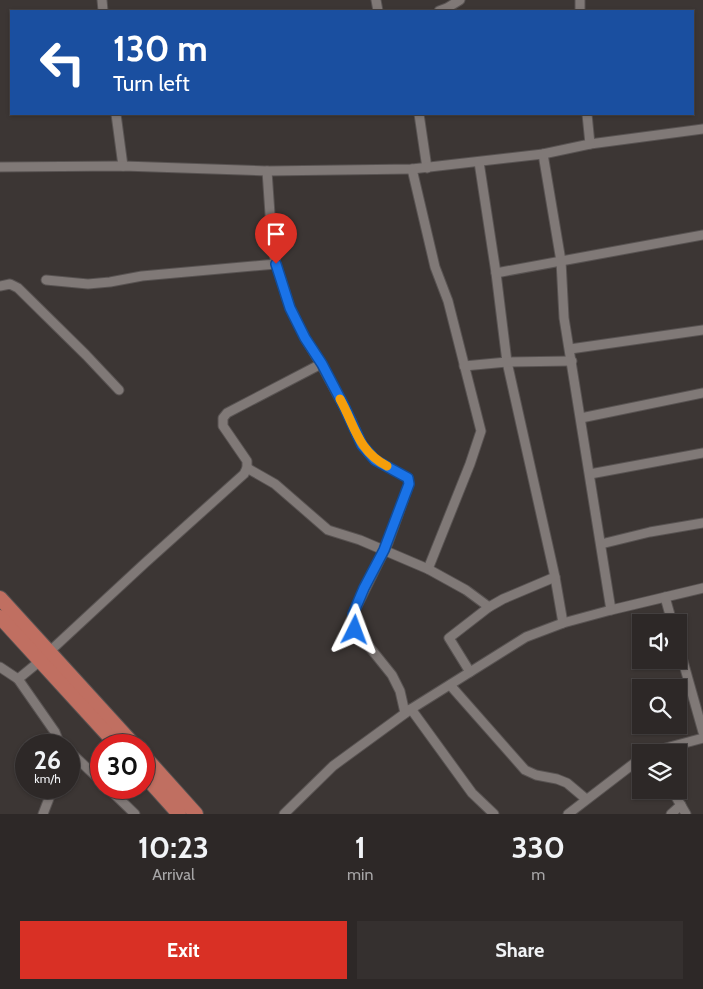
<!DOCTYPE html>
<html lang="en">
<head>
<meta charset="utf-8">
<style>
	body { margin:0; font-family:Cabin,sans-serif; background:#35302f; color:#f1f3f6; height:100vh; display:flex; flex-direction:column; font-size:19px; white-space:nowrap }
	* { box-sizing:border-box; margin:0 }
	p { font-size:16px; color:#a7a6a7 }
	.icon { flex:none; width:28px; height:28px; fill:none; stroke:currentColor; stroke-width:2; stroke-linecap:round; stroke-linejoin:round }
	.map { position:relative; height:814px; overflow:hidden }
	.details { display:flex; flex-direction:column; background:#2d2827; flex:1 }
	.details>* { flex:none }
	.banner { position:absolute; left:10px; top:10px; width:684px; height:105px; border-radius:0px; box-shadow:0 1px 4px #0004,0 0 0 1px #484444; background:#1a4fa0; color:#fff; overflow:hidden }
	.tools { position:absolute; left:632px; top:614px; display:grid; gap:10px }
	.tools a { display:grid; place-items:center; width:55px; height:55px; border-radius:0px; background:#2d2827; box-shadow:0 1px 4px #0004,0 0 0 1px #484444; font-size:25px }
	.speed { position:absolute; left:15px; top:734px; display:flex; gap:10px; font-size:25px; font-weight:700; text-align:center }
	.speed>* { display:grid; place-content:center; width:65px; height:65px; border-radius:50%; background:#2d2827; box-shadow:0 1px 4px #0004,0 0 0 1px #484444; line-height:1 }
	.speed small { font-size:12px; font-weight:400 }
	.speed .limit { border:8px solid #d22; background:#fff; color:#111 }
	.pin { position:absolute; display:grid; place-items:center; width:42px; height:42px; color:#fff; margin:-51px -21px; border-radius:50% 50% 50% 0; rotate:-45deg; box-shadow:0 0 5px #0007 }
	.pin .icon { rotate:45deg }
	.me { position:absolute; width:55px; margin:-28px; rotate:3deg; stroke-linejoin:round; filter:drop-shadow(0 0 4px #0008) }
	.turn { display:flex; align-items:center; gap:18px; height:105px; padding:0 20px; font-size:22px }
	.turn .icon { width:65px; height:65px; stroke-width:2.5 }
	.turn b { display:block; font-size:35px; line-height:42px }
	.eta { display:flex; justify-content:space-evenly; align-items:center; height:85px; text-align:center }
	.eta b { font-size:30px; font-weight:700; line-height:35px }
	.cta { display:flex; gap:10px; margin-top:auto; padding:10px 20px }
	.cta a { flex:1; height:58px; border-radius:0px; background:#d93025; color:#fff; font-size:20px; font-weight:700; line-height:58px; text-align:center }
	.cta a+a { background:#35302f; color:#f1f3f6 }
	.map>svg:first-child { display:block }
	.lines { fill:none; stroke-linecap:round; stroke-linejoin:round }
	.street-casing { stroke:#585352; stroke-width:11 }
	.primary-casing { stroke:#585352; stroke-width:16 }
	.street { stroke:#807977; stroke-width:9 }
	.primary { stroke:#c06f61; stroke-width:14 }
	.route-casing { stroke:#114b97; stroke-width:12 }
	.route { stroke:#1a73e8; stroke-width:9 }
	.slow { stroke:#f59e0b; stroke-width:9 }
</style>
</head>
<body>
<div class="map">
<svg width="703" height="814" viewBox="0 0 703 814">
	<rect width="100%" height="100%" fill="#3c3634"/>
	<g class="lines">
		<defs>
			<g id="street">
				<polyline points="102,0 103,11"/>
				<polyline points="376,0 378,11"/>
				<polyline points="580,0 580,11"/>
				<polyline points="439,11 447,8 460,0"/>
				<polyline points="116,114 123,166"/>
				<polyline points="419,114 427,168"/>
				<polyline points="590,144 703,129"/>
				<polyline points="543,154 561,261 564,318 611,610 703,588"/>
				<polyline points="479,162 496,273 507,362 555,577 563,623"/>
				<polyline points="0,167 123,166 267,171 412,169 543,154 590,144 587,114"/>
				<polyline points="412,169 435,267 448,301 481,431 470,464 428,569 466,590 489,607"/>
				<polyline points="267,171 272,243 276,264 290,308 305,338 321,364 351,420 362,445 375,460 408,478 409,484 388,543 353,614 355,629 392,675 400,691 405,713"/>
				<polyline points="496,273 703,235"/>
				<polyline points="46,280 88,284 110,282 142,276 276,264"/>
				<polyline points="0,286 10,284 18,288 86,355 119,390"/>
				<polyline points="570,349 703,330"/>
				<polyline points="464,366 507,362 572,361"/>
				<polyline points="581,418 703,393"/>
				<polyline points="247,468 275,484 328,530 360,540 428,569"/>
				<polyline points="590,474 703,453"/>
				<polyline points="601,544 650,532 703,523"/>
				<polyline points="665,597 672,622"/>
				<polyline points="679,647 703,732"/>
				<polyline points="49,652 145,563 244,474 247,468 247,461 223,426 223,418 227,413 321,364"/>
				<polyline points="40,661 18,679 55,732 60,745"/>
				<polyline points="0,667 18,679"/>
				<polyline points="470,672 449,638 489,607 503,599 555,577"/>
				<polyline points="450,685 525,770 536,775 557,779 567,783 586,799"/>
				<polyline points="411,709 472,793 494,814"/>
				<polyline points="69,751 101,781"/>
				<polyline points="651,752 703,738"/>
				<polyline points="108,788 135,814"/>
				<polyline points="672,790 686,814"/>
				<polyline points="43,814 53,788"/>
				<polyline points="284,814 333,766 411,709 526,637 563,623 611,610"/>
				<polyline points="568,814 641,758"/>
				<polyline points="671,814 681,805"/>
			</g>
			<g id="primary">
				<polyline points="0,598 134,745"/>
				<polyline points="0,617 117,745"/>
				<polyline points="144,756 196,814"/>
				<polyline points="144,775 179,814"/>
			</g>
		</defs>
		<!-- street casing -->
		<use href="#street" class="street-casing"/>
		<!-- primary casing -->
		<use href="#primary" class="primary-casing"/>
		<!-- street -->
		<use href="#street" class="street"/>
		<!-- primary -->
		<use href="#primary" class="primary"/>
	</g>
	<g class="lines">
		<defs>
			<polyline id="route" points="276,264 290,308 305,338 322,364 344,406 362,445 375,460 408,478 409,484 384,550 364,588 353,614 355,630"/>
		</defs>
		<!-- route casing -->
		<use href="#route" class="route-casing"/>
		<!-- route -->
		<use href="#route" class="route"/>
		<!-- slow -->
		<path class="slow" d="M340 399C355 426 358 451 387 466"/>
	</g>
</svg>
<div class="tools">
<a><svg class="icon" aria-label="sound" viewBox="0 0 24 24"><path d="M4 9h4l5-4v14l-5-4H4zM17 9q2 3 0 6"/></svg></a>
<a><svg class="icon" aria-label="search" viewBox="0 0 24 24"><circle cx="10" cy="10" r="6"/><path d="M15 15l6 6"/></svg></a>
<a><svg class="icon" aria-label="layers" viewBox="0 0 24 24"><path d="M12 4l9 5-9 5-9-5zM3 14l9 5 9-5"/></svg></a>
</div>
<div class="speed"><div>26<small>km/h</small></div><div class="limit">30</div></div>
<div class="pin" style="left:276px;top:264px;background:#d93025"><svg class="icon" aria-label="arrive" viewBox="0 0 24 24"><path d="M6 21V4h12l-3 4 3 4H6"/></svg></div>
<svg class="me" style="left:355px;top:630px" viewBox="-20 -20 40 40"><path d="M0-17L14 15 0 8-14 15z" fill="#1a73e8" stroke="#fff" stroke-width="4"/></svg>
<div class="banner">
<div class="turn"><svg class="icon" aria-label="left" viewBox="0 0 24 24"><path d="M17 20v-9H6M10 6l-5 5 5 5"/></svg><div><b>130 m</b>Turn left</div></div>
</div>
</div>
<section class="details">
<div class="eta">
<div><b>10:23</b><p>Arrival</p></div>
<div><b>1</b><p>min</p></div>
<div><b>330</b><p>m</p></div>
</div>
<div class="cta"><a>Exit</a><a>Share</a></div>
</section>
</body>
</html>
